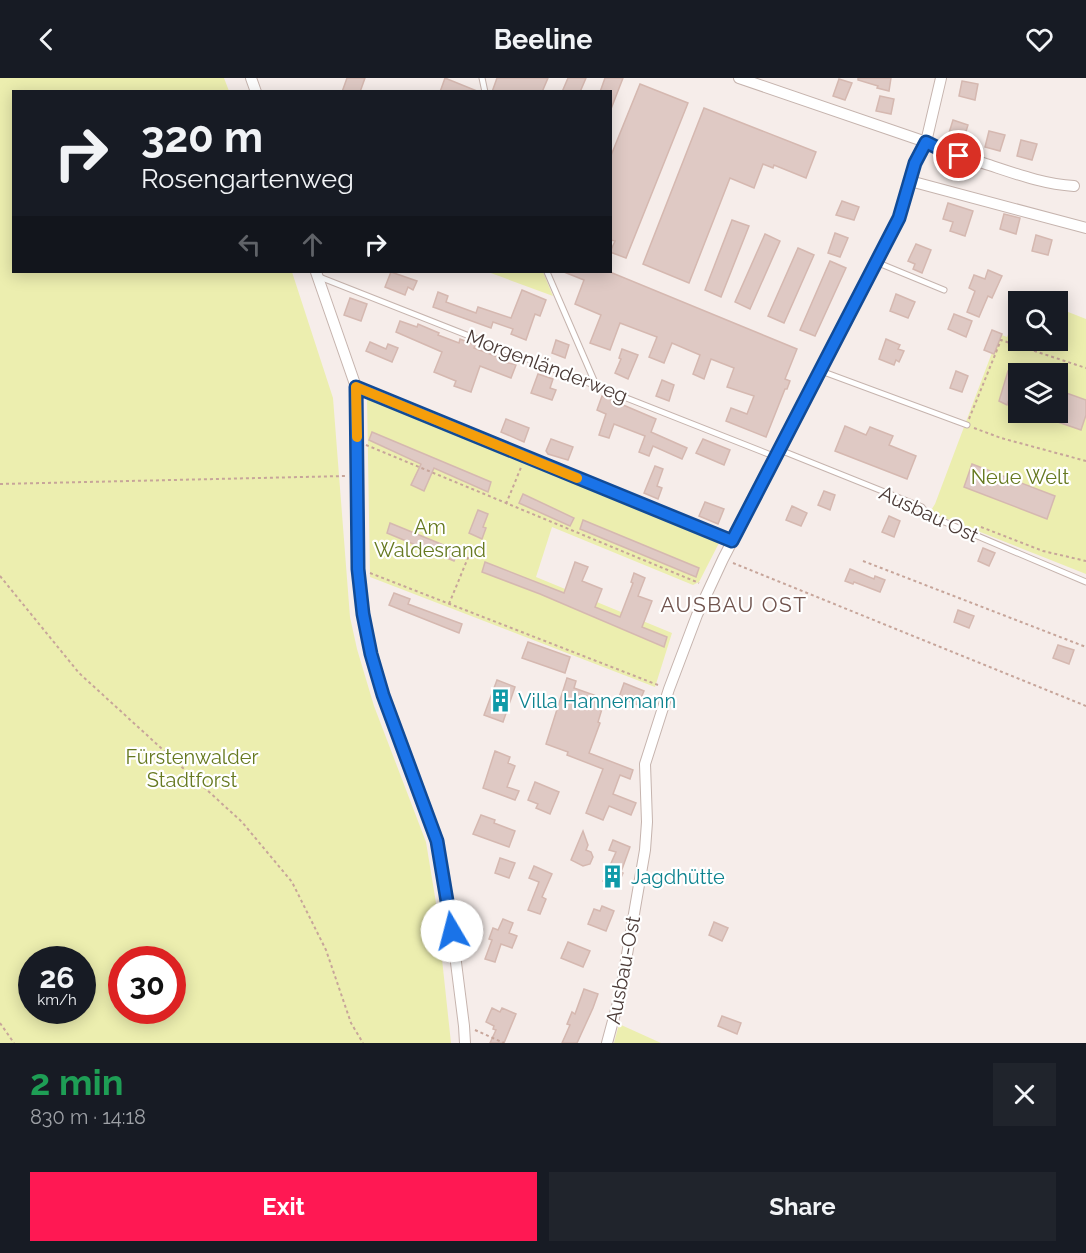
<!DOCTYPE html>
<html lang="en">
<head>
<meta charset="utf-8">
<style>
	body { margin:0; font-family:Raleway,sans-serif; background:#20242c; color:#f1f3f6; height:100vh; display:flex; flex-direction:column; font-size:22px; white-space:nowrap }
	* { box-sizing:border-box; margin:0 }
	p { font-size:20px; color:#9ea1a6 }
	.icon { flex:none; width:33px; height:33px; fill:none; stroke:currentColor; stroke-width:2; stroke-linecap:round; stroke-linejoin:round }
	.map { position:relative; height:965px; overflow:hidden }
	.drawer { display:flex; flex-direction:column; background:#171b24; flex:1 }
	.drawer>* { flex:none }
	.guide { position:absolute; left:12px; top:12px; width:600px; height:183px; border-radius:0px; box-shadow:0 3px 15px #0003; background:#171b24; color:#f1f3f6; overflow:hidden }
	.fabs { position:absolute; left:1008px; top:213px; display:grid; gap:12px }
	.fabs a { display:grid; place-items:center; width:60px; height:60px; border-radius:0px; background:#171b24; box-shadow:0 3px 15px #0003; font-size:30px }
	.speed { position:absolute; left:18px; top:868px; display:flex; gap:12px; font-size:30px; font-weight:700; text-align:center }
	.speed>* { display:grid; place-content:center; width:78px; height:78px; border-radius:50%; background:#171b24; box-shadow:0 3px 15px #0003; line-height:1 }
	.speed small { font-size:15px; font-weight:400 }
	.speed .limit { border:9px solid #d22; background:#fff; color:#111 }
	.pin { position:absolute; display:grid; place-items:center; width:51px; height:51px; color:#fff; margin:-26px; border:3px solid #fff; border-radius:50%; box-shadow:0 2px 6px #0007 }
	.me { position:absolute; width:66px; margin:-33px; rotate:352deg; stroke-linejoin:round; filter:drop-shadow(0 0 4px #0008) }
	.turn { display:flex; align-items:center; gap:21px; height:126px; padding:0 30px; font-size:27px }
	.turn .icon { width:78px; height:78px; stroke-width:2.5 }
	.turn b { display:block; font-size:42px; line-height:51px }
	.lanes { display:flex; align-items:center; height:57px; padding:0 30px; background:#0003; justify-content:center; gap:30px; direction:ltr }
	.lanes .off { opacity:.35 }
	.round { display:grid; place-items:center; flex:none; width:63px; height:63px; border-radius:0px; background:#20242c }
	.summary { display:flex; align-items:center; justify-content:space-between; height:102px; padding:0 30px }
	h1 { font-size:36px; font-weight:700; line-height:45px; color:#1e9e55 }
	.action { display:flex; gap:12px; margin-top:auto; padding:12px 30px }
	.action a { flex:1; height:69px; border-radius:0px; background:#ff1853; color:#fff; font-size:24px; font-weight:700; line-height:69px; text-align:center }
	.action a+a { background:#20242c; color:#f1f3f6 }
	header { display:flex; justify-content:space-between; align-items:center; height:78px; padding:0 30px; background:#171b24; font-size:27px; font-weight:700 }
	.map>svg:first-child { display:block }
	.green { fill:#eceeaf; fill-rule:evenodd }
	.building { fill:#dfc9c4; stroke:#d5b8b0; stroke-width:1.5 }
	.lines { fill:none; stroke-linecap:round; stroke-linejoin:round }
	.lane-casing { stroke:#c6b4ae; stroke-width:7 }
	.street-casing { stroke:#c6b4ae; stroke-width:12 }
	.path { stroke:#c7a59a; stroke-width:2; stroke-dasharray:3 3; stroke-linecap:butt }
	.lane { stroke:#fff; stroke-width:5 }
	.street { stroke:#fff; stroke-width:10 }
	.route-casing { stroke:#114b97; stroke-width:15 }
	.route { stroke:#1a73e8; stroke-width:10 }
	.slow { stroke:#f59e0b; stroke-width:10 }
	.labels { text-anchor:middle; stroke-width:4.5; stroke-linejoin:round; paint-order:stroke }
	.street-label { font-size:20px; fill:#4b3b37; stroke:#fff }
	.park-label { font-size:20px; fill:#667920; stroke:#fff }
	.culture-label { font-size:20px; fill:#0d838f; stroke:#fff; text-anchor:start }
	.neighbourhood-label { font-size:21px; letter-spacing:1.5px; fill:#70534d; stroke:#fff }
</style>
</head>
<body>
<header><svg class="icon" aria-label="back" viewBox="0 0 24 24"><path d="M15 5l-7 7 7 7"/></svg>Beeline<svg class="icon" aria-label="heart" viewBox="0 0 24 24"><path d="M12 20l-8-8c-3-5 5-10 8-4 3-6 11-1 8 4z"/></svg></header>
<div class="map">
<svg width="1086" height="965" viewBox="0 0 1086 965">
	<rect width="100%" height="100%" fill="#f6edea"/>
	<!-- green -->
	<g class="green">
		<path d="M0 0H224L229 13 14 14V194H292L333 320 350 539 357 571 374 628 426 764 436 825 451 965H0ZM32 882H82V933H32ZM122 882H172V933H122Z"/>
		<polygon points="488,194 543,194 553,218"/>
		<path d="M1058 230 1086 241V496L930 434 935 426 999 256 1007 259 1018 231V262H1058ZM1018 296H1058V334H1018Z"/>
		<polygon points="367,318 719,465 699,504 693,507 552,449 536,499 672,555 655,609 370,499"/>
		<polygon points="619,946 661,965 614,965"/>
	</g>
	<!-- building -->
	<g class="building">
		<polygon points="347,0 365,0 360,14 342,14"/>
		<polygon points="445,0 477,13 476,14 440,14"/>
		<polygon points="497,0 548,0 542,14 492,14"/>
		<polygon points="568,0 586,0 580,14 562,14"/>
		<polygon points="605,0 623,0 611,31 610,14 600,14"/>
		<polygon points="858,0 891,0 889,13 877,10 878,8 858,2"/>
		<polygon points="839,1 852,5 845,22 833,18"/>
		<polygon points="962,3 978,6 975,22 959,18"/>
		<polygon points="640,6 688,25 626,180 610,174 615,163 610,162 610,80"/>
		<polygon points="880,18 894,21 891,36 876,33"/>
		<polygon points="704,30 816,74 806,100 774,87 773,90 763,86 754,110 730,100 689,205 643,186"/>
		<polygon points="953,42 968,47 963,63 948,58"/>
		<polygon points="989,53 1005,57 1000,73 985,69"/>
		<polygon points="1021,62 1037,66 1032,82 1017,78"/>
		<polygon points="842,123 859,129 854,142 836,137"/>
		<polygon points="948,125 973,133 965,158 950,153 953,144 943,141"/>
		<polygon points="1004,136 1020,140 1016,156 1000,151"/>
		<polygon points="732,142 749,148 721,219 705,212"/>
		<polygon points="835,155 848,160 840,179 828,175"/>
		<polygon points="765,156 780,163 750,231 735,224"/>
		<polygon points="1036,157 1052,162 1048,177 1032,173"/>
		<polygon points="916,166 931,172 922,195 913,191 915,186 908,183"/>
		<polygon points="798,170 814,177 784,245 768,238"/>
		<polygon points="830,183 846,190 815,258 800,252"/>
		<polygon points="988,192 1002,198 992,220 988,218 979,239 967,234 975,213 969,210 974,197 985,201"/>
		<polygon points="391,194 417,203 413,212 408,209 405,217 385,209"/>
		<polygon points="564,194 610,194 797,271 785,301 790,303 787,311 785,311 766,359 726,343 731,330 747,336 754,318 727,309 734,290 711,281 704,301 693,296 700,277 672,265 664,285 649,279 657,259 620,245 610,272 590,265 601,237 575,226 584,202"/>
		<polygon points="522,212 546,222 540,238 535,236 526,262 511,256 513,251 493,244 491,250 433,229 438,214 448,218 446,224 476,235 478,229 511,240"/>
		<polygon points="896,216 915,224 908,240 890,233"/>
		<polygon points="350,220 367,226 361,243 344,237"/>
		<polygon points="954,236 972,243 966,259 948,251"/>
		<polygon points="400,243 417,249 418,246 439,255 438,257 459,265 460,261 475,267 474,270 506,282 505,284 516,287 511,300 480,288 471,314 454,308 456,303 434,294 442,274 396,254"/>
		<polygon points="992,252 1002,256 994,276 984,272"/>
		<polygon points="886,261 900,267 898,271 904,273 899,284 896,282 894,287 879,281"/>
		<polygon points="556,262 569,267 565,280 552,275"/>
		<polygon points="370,264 386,271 388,266 398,270 392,284 366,273"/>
		<polygon points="622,271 638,277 628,301 615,295 621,281 619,280"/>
		<polygon points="1013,286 1021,289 1007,327 999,323 1008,293 1010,294"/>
		<polygon points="956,293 968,298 962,314 950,310"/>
		<polygon points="538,296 553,301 550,310 556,312 552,322 531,315"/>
		<polygon points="662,302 674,307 669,323 656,318"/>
		<polygon points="1058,312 1086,322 1086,337 1081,352 1035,336 1058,334"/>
		<polygon points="602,318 656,341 651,354 687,370 682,381 653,368 649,378 639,374 645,358 614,346 609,360 599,357 606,336 597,332"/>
		<polygon points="506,341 529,350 524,364 501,354"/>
		<polygon points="845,348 866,357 870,349 893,358 889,367 916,378 907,401 835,373"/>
		<polygon points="372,354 491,404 488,414 434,390 424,413 411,407 421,386 369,362"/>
		<polygon points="551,361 573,369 568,382 548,376 546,373"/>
		<polygon points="703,361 730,372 724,387 696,375"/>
		<polygon points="972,386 1055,418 1047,441 964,409"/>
		<polygon points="655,388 663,391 657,408 662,410 658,421 644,415"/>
		<polygon points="824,413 835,417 830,432 818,427"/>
		<polygon points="523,416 574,440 570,448 519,425"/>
		<polygon points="705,424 724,431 718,446 699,438"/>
		<polygon points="792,428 807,435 801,448 786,442"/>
		<polygon points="478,432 488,436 483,449 486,450 482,461 469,455"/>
		<polygon points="889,438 900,443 894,459 882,454"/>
		<polygon points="583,442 699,490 696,499 580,451"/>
		<polygon points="390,445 458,473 454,483 387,455"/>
		<polygon points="983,470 995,475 989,488 978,483"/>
		<polygon points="485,484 564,515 575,484 588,489 582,503 602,511 595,529 620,539 633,505 631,504 634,495 645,500 638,518 652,523 642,549 667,559 664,569 540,516 482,494"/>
		<polygon points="850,491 874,501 875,498 885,502 880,514 854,504 853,506 845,503"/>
		<polygon points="394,515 410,521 408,526 462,546 459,555 389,527"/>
		<polygon points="958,532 974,538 969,550 954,544"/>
		<polygon points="528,564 570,579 565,595 522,580"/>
		<polygon points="1058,567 1074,572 1069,586 1053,580"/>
		<polygon points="567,600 576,603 574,610 605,621 598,644 600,645 589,675 633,692 630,701 620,697 613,716 636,725 631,737 609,728 603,742 586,735 603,691 567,677 568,674 546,666"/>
		<polygon points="497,602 515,609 503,644 484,637"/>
		<polygon points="624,605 644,613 638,627 619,619"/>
		<polygon points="495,673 510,679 508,685 515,688 507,709 519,713 515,722 483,710"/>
		<polygon points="535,704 559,714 550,736 536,730 538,726 528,722"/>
		<polygon points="481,737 495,742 494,745 515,753 509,769 473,756"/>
		<polygon points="583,753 588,767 586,772 591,774 593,779 590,786 583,788 571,782"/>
		<polygon points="613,762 630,769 621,794 623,795 617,809 603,803 616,774 609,772"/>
		<polygon points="500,780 515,785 509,800 495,795"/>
		<polygon points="534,788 552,796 542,819 546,821 540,836 528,832 539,804 529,800"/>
		<polygon points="602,828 614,833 606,853 588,846 594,831 600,833"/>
		<polygon points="503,841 513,845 509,855 517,858 512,870 501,866 495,884 485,881 492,862 489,861 493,850 498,852"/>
		<polygon points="714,844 728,850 722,863 709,857"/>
		<polygon points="568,864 590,873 583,889 561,880"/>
		<polygon points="584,911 598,916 593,930 577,965 562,965 570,947 567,946 572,934 575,936"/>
		<polygon points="492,930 500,934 502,930 516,936 504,965 490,965 496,952 493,951 494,948 486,944"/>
		<polygon points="722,938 741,945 737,956 718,948"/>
	</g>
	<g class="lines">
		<defs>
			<g id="lane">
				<polyline points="482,0 485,14"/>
				<polyline points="876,184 944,212"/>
				<polyline points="547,194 596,307"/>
				<polyline points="317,198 776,379"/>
				<polyline points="821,293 967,347"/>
				<polyline points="356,309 732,463"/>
				<polyline points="780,372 922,429 928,437 1086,504"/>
			</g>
			<g id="street">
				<polyline points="251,0 256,14"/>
				<path d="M739 0 926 64C944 74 964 78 983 85 1014 95 1042 106 1074 108"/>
				<polyline points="910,103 1086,150"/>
				<polyline points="316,194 356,309 358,491 363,536 371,576 383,617 437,763 449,829 464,948 465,965"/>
				<polyline points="607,965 620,917 645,772 647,744 645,686 669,611 697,537 723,481 899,140 915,85 926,64 941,0"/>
			</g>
		</defs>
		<!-- lane casing -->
		<use href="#lane" class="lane-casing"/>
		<!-- street casing -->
		<use href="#street" class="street-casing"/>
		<!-- path -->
		<g class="path">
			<polyline points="969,341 1001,262 1086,290"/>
			<polyline points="974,350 1001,360 1086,383"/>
			<polyline points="366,367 699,505"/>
			<polyline points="0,406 345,398"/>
			<polyline points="506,426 522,387"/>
			<polyline points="981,449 1043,473 1086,483"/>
			<polyline points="863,483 1086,569"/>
			<polyline points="733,485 1086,628"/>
			<polyline points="370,495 658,607"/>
			<polyline points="0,498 79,595 242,744 292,804 326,872 351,945 363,965"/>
			<polyline points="449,526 472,470"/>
			<polyline points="0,945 14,965"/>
			<polyline points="475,952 504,965"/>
		</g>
		<!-- lane -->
		<use href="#lane" class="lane"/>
		<!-- street -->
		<use href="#street" class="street"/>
	</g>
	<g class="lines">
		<defs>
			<polyline id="route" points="452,853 437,763 383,617 371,576 363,536 358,491 356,309 732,463 899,140 915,85 926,64 942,72 959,78"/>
		</defs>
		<!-- route casing -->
		<use href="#route" class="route-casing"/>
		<!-- route -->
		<use href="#route" class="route"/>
		<!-- slow -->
		<polyline class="slow" points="357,359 356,309 577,400"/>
	</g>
	<!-- icons -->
	<defs>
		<symbol id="building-bare" viewBox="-9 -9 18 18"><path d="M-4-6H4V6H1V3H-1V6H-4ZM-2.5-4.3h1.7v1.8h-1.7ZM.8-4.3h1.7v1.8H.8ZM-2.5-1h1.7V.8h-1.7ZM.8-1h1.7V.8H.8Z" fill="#0f9aa8" stroke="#fff" stroke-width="2.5" paint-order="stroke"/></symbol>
	</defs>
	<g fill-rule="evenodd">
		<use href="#building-bare" x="484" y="606" width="33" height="33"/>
		<use href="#building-bare" x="596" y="782" width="33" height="33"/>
	</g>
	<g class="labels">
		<!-- street labels -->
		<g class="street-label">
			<text transform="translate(547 288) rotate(21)" y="7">Morgenländerweg</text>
			<text transform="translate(929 436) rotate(25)" y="7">Ausbau Ost</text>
			<text transform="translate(623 892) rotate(-79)" y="7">Ausbau-Ost</text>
		</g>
		<!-- park labels -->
		<g class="park-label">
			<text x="1020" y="406">Neue Welt</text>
			<text x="430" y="456">Am<tspan x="430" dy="23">Waldesrand</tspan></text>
			<text x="192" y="686">Fürstenwalder<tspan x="192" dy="23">Stadtforst</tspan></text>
		</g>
		<!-- culture labels -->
		<g class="culture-label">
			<text x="518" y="630">Villa Hannemann</text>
			<text x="631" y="806">Jagdhütte</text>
		</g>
		<!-- neighbourhood labels -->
		<g class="neighbourhood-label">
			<text x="734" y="534">AUSBAU OST</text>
		</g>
	</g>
</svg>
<div class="fabs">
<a><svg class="icon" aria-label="search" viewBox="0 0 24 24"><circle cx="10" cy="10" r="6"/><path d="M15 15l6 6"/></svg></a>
<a><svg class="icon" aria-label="layers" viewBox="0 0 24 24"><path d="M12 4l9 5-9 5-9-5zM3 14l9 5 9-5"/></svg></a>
</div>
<div class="speed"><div>26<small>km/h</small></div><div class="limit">30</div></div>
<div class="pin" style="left:959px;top:78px;background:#d93025"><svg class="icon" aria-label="arrive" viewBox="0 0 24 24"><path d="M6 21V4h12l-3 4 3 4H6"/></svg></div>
<svg class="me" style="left:452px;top:853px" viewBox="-20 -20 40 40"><circle r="19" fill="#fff"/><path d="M0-13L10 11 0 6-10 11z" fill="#1a73e8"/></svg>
<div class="guide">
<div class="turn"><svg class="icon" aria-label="right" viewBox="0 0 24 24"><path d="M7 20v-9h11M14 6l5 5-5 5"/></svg><div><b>320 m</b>Rosengartenweg</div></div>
<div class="lanes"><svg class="icon off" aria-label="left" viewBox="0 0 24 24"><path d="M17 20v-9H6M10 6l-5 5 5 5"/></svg><svg class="icon off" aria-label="ahead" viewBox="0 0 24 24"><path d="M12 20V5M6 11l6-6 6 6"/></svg><svg class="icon" aria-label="right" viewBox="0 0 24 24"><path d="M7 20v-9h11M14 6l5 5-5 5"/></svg></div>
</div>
</div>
<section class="drawer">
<div class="summary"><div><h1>2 min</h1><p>830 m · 14:18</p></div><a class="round"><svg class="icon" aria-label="close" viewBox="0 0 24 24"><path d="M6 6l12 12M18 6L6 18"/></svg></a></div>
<div class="action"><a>Exit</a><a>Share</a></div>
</section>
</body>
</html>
